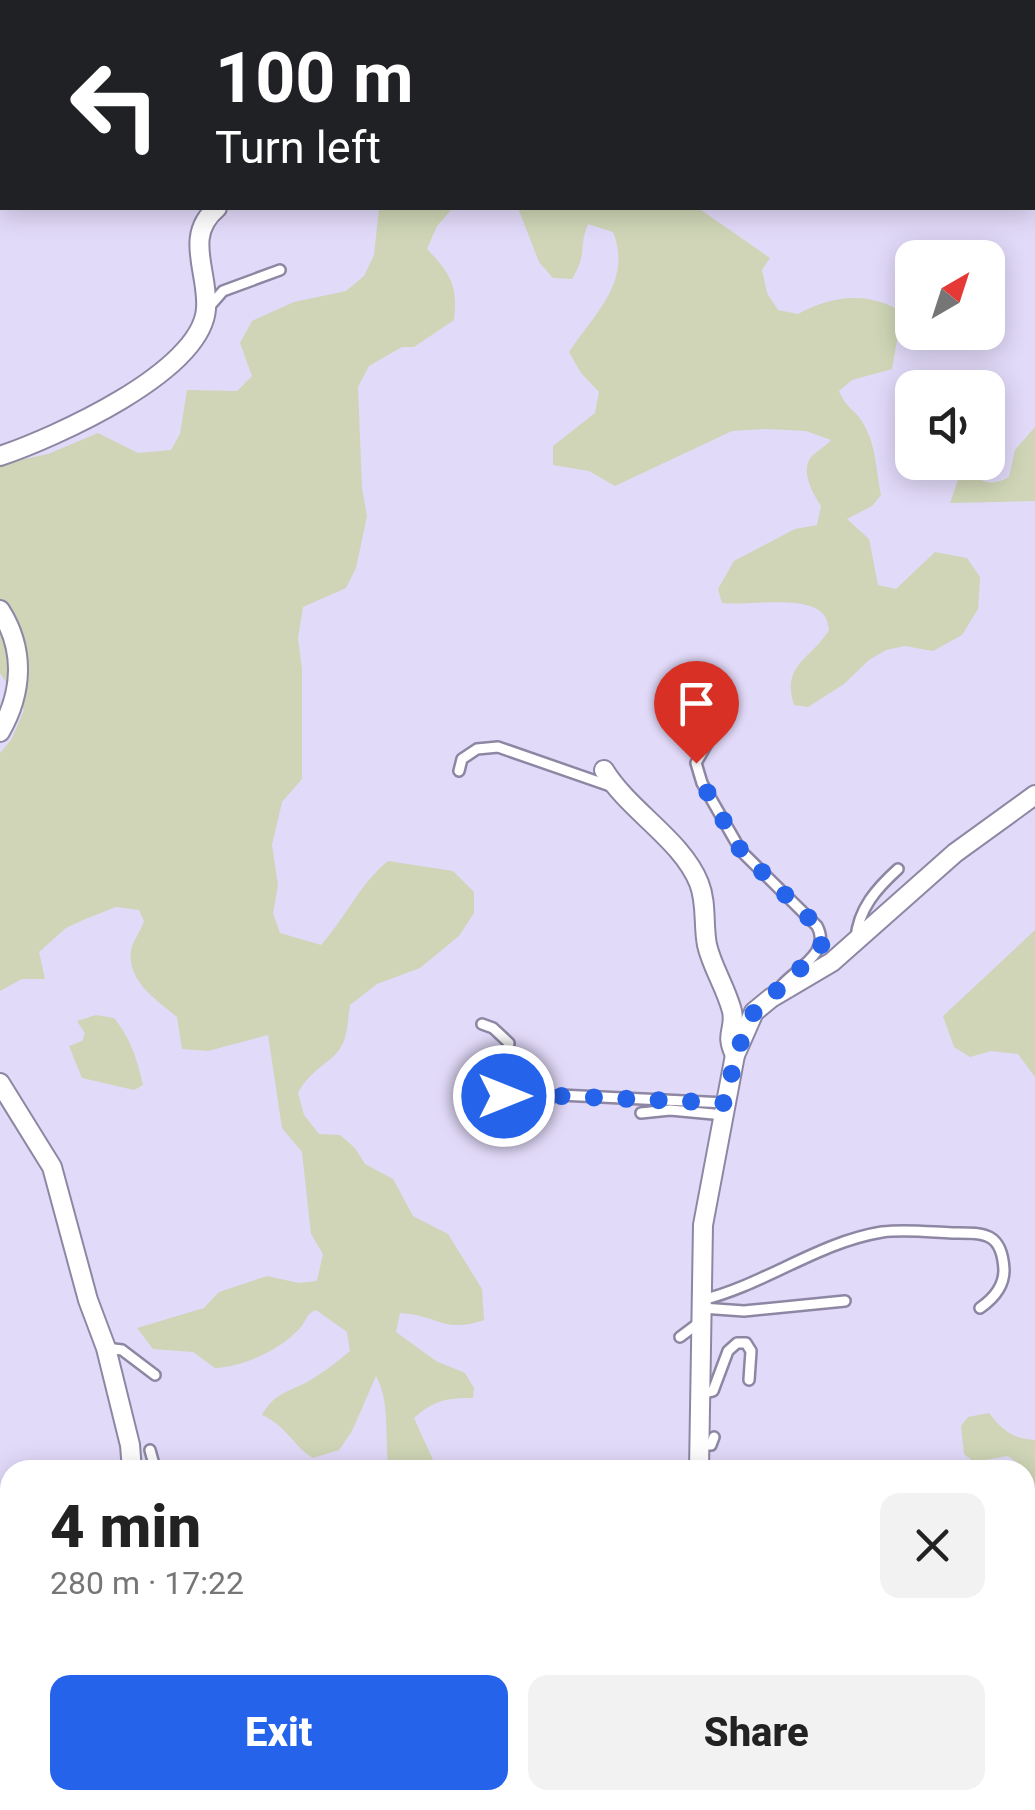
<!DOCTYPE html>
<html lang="en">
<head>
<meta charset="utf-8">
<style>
	body { margin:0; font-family:Roboto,sans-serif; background:#f2f2f2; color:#222; height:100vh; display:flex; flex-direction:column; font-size:38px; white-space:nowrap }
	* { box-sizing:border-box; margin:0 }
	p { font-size:32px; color:#767676 }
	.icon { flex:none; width:55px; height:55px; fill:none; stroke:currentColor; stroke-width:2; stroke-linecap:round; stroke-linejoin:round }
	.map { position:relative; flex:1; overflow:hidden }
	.sheet { position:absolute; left:0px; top:1460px; width:1035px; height:350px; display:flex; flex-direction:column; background:#fff; border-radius:30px 30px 0 0; box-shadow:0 5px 25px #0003 }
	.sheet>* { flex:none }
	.top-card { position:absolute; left:0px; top:0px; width:1035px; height:210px; box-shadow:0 5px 25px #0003; background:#202124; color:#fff; overflow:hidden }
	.needle { width:65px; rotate:39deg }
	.controls { position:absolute; left:895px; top:240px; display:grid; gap:20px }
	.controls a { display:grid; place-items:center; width:110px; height:110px; border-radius:20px; background:#fff; box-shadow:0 5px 25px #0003; font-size:50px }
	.pin { position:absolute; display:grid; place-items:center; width:85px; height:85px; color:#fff; margin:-102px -42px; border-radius:50% 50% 50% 0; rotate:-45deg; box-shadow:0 0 10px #0007 }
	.pin .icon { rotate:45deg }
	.me { position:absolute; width:110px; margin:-55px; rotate:90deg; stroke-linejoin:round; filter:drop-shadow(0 0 8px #0008) }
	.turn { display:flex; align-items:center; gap:35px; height:210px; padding:0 50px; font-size:45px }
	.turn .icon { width:130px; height:130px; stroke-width:2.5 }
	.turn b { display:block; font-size:70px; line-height:85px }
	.round { display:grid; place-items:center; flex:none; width:105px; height:105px; border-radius:20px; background:#f2f2f2 }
	.summary { display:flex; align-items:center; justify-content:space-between; height:170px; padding:0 50px }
	h1 { font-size:60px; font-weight:800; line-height:75px }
	.action { display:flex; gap:20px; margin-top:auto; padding:20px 50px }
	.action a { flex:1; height:115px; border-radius:20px; background:#2563eb; color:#fff; font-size:40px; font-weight:800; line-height:115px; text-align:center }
	.action a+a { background:#f2f2f2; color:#222 }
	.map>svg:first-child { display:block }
	.green { fill:#cfd5b6 }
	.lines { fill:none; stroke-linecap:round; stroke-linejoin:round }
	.service-casing { stroke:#8e87a3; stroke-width:14 }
	.minor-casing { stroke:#8e87a3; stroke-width:22 }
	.service { stroke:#fff; stroke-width:9 }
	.minor { stroke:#fff; stroke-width:18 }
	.route { stroke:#2563eb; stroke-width:18; stroke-dasharray:0 32.4 }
</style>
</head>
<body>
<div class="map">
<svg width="1035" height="1810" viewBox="0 0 1035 1810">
	<rect width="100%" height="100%" fill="#e2daf9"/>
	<!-- green -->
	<g class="green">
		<polygon points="0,0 153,0 161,2 2,2 0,24"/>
		<path d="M379 208H453L437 226 427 249C451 274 458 286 454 320L414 347H402L369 366 358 387 362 488 367 516 356 568 346 588 303 607 298 638 302 669V779L282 802 272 845 278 885 273 913 280 933 321 945C346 917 359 885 388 861L453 871 474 892V913L459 936 420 968 377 984 350 1005C348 1017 348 1034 342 1045 334 1062 311 1068 298 1093L304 1115 319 1134 340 1135 355 1148 365 1164 393 1179 413 1216 448 1234 482 1289 484 1320C444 1334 438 1315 400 1313L396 1332 436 1361 465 1373 474 1388 473 1398C447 1398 434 1400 414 1418L433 1460 457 1470H389C384 1439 391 1403 376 1376L352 1431 339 1450 313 1458C292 1445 288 1427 262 1415 274 1393 289 1392 309 1381 324 1372 337 1362 350 1351L347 1332 316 1310C306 1314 307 1319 301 1327 281 1350 243 1367 215 1368L193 1352 153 1349 137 1328 204 1308 219 1292 267 1276 299 1283 317 1281 323 1254 311 1234 302 1152 282 1128 268 1035 208 1051 182 1049 177 1017C157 1000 127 982 131 951 132 942 141 931 144 921L139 910 116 907 83 920 66 928 39 952 45 979H22L0 991V753L11 740 24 710 0 673V464L48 454 98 433 138 453 171 450 180 434 187 390 237 391 252 376 240 343 252 321 294 302 346 291 364 276 374 255Z"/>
		<path d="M518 208H698L770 258 762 270 767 293 778 310 798 314C832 295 869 291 902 312L892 369 852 380 839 391C847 410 855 409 863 423 876 444 876 471 881 495L872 506 847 519 869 539 878 585 896 589 935 552 967 558 980 577 978 609 962 635 933 651 905 646 886 650 869 660 844 684 808 707 794 705C781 664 811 660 829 630 828 625 827 619 824 615 808 594 748 606 722 603L718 589 734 561 795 529 817 525 821 506C813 494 800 471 811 457 817 451 826 446 831 440L806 431 765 429 732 431 615 486 589 471 553 465V446L595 413 599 392 581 373 569 352C594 314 633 281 613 232L588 224C578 248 588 253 572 279L553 278 539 262Z"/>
		<path d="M1035 427V501L950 503 963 465 970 468 972 475C986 484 994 485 1009 477L1015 450Z"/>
		<polygon points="1035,930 1035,1077 1018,1054 991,1051 970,1057 954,1047 943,1016"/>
		<path d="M96 1015 114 1018C131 1039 137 1059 143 1085L134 1090 82 1078 69 1046 82 1041 85 1033 77 1021Z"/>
		<path d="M989 1413C1002 1430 1013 1439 1035 1440V1783L1025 1786 1026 1469 1008 1456 974 1462 964 1454 961 1426 968 1417Z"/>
	</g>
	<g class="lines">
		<defs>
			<g id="service">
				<polyline points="358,0 359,2"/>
				<polyline points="487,0 488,2"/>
				<polyline points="1034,141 1035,141"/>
				<polyline points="1032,157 1035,158"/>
				<polyline points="209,307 223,291 280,270"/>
				<path d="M720 721 696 763 702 783 741 851 817 926C831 952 799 967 782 985"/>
				<polyline points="459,771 462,759 477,749 498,747 613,787"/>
				<path d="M856 939C858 909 877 888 898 869"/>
				<polyline points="482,1024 493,1028 509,1043 501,1085 511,1107 560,1095 726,1103"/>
				<polyline points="641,1113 670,1110 724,1115"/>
				<path d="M702 1300C764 1285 819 1242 882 1232 905 1229 929 1232 952 1233 983 1233 1002 1231 1004 1270 1004 1287 993 1299 980 1308"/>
				<polyline points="702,1308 744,1311 845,1301"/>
				<polyline points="680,1337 700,1322"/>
				<polyline points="106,1348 122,1350 155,1375"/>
				<polyline points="701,1394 713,1391 728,1351 737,1343 746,1343 751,1351 749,1380"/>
				<polyline points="699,1445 711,1445 714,1437"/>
				<polyline points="150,1450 155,1468"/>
				<polyline points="0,1583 10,1581"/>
				<polyline points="373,1810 382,1800"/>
			</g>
			<g id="minor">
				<polyline points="403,0 403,2"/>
				<path d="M0 456C53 438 201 373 206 309 209 272 183 236 217 208"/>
				<path d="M0 610C25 649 23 692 0 732"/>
				<path d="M604 770C629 811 682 840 699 883 707 903 703 924 707 945 712 967 726 988 732 1011 736 1030 724 1033 735 1055"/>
				<polyline points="0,1083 52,1167 88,1300 106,1348 130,1445 132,1470"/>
				<polyline points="699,1470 703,1225 735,1055 754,1012 771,998 832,962 955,853 1035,795"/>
				<polyline points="221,1800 224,1810"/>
				<path d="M799 1800C817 1810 834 1805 854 1801 872 1798 895 1807 913 1810"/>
				<polyline points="304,1810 314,1800"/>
			</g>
		</defs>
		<!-- service casing -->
		<use href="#service" class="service-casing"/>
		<!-- minor casing -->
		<use href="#minor" class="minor-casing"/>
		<!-- service -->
		<use href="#service" class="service"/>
		<!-- minor -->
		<use href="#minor" class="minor"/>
	</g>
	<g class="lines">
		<!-- route -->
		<polyline class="route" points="504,1096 511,1107 560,1096 726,1103 735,1056 754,1012 821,949 822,936 817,926 741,851 702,783 696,763"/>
	</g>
</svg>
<div class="controls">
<a><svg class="needle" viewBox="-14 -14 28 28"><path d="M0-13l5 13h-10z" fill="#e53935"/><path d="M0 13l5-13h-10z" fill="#767676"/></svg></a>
<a><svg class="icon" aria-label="sound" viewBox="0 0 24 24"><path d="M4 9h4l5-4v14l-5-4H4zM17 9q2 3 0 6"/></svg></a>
</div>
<div class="pin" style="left:696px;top:763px;background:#d93025"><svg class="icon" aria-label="arrive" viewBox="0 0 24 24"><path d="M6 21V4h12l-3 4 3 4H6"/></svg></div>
<svg class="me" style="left:504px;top:1096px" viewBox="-20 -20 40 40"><circle r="17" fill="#2563eb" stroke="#fff" stroke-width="3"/><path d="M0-11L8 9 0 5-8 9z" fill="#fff"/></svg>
<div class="top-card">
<div class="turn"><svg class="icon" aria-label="left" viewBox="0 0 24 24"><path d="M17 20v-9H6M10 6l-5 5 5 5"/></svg><div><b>100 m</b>Turn left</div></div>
</div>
<section class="sheet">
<div class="summary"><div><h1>4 min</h1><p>280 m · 17:22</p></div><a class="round"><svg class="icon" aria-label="close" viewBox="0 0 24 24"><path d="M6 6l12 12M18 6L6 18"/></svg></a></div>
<div class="action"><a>Exit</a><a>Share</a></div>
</section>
</div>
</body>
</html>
